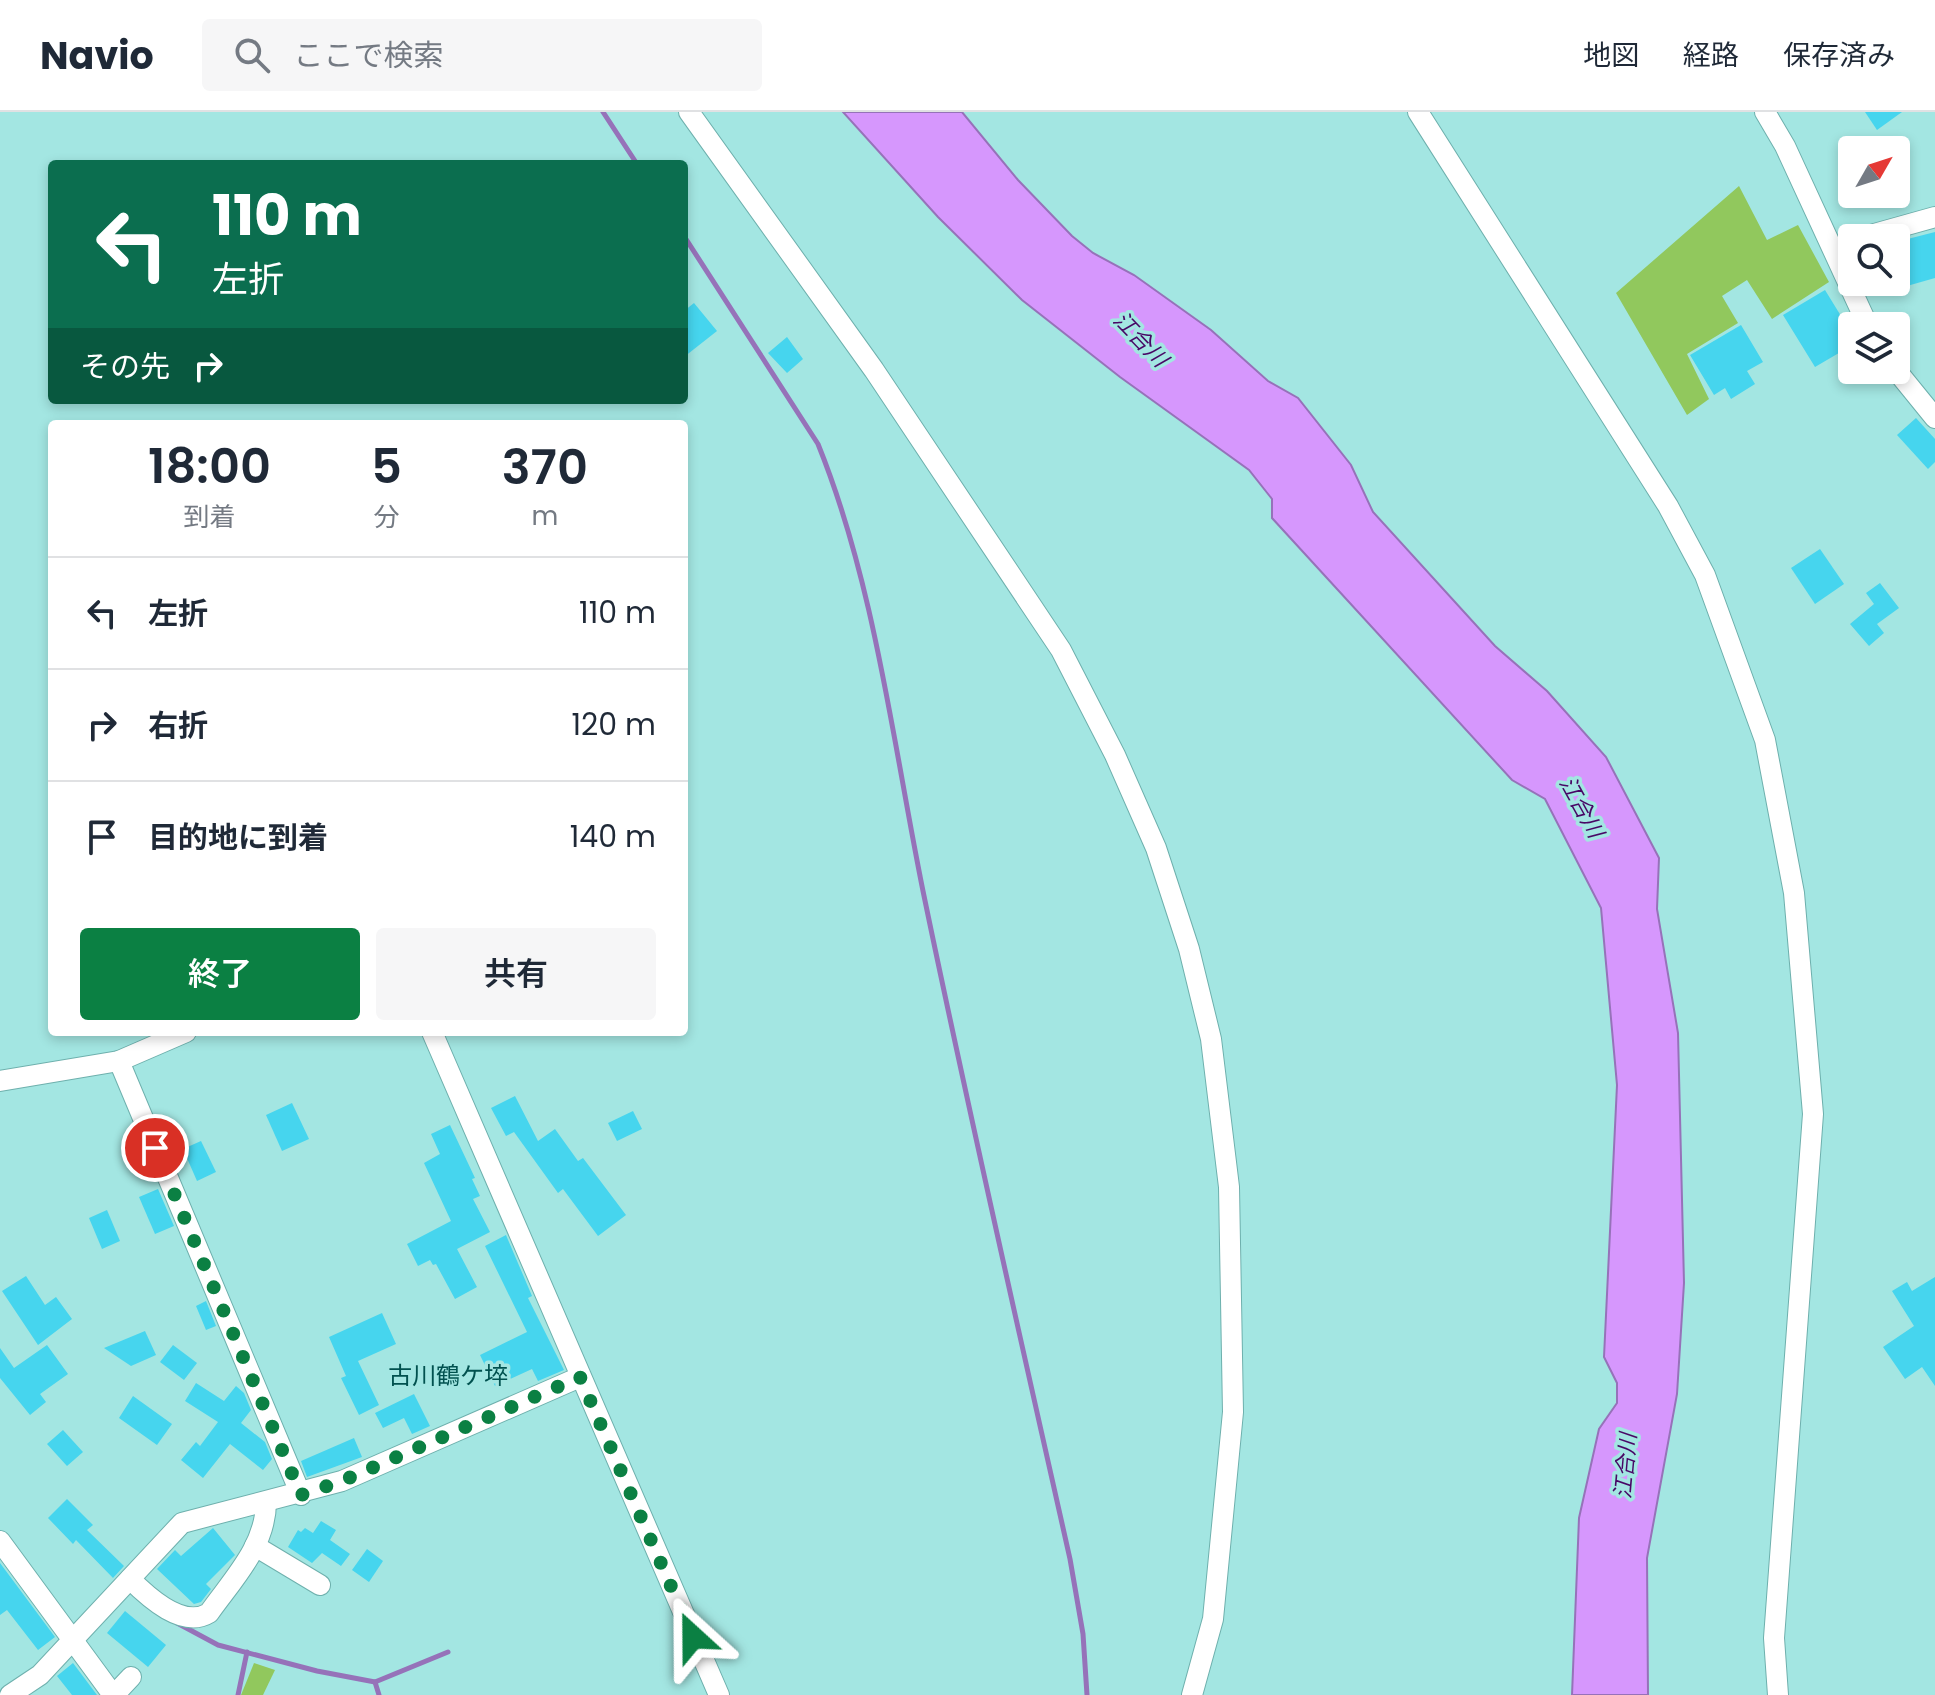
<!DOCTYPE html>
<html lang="ja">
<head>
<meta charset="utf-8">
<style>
	body { margin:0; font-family:Poppins,"Noto Sans JP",sans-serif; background:#f6f6f7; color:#1f2937; height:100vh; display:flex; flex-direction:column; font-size:30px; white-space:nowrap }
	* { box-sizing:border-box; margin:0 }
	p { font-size:26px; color:#747a83 }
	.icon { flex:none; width:44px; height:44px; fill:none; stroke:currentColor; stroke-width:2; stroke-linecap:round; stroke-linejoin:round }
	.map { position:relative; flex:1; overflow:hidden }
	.details { position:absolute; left:48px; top:308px; width:640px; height:616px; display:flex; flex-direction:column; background:#fff; border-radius:8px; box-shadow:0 4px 12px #0003 }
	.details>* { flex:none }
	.top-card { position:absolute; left:48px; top:48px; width:640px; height:244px; border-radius:8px; box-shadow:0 4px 12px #0003; background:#0b6e4f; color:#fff; overflow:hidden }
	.needle { width:52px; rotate:51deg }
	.tools { position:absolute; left:1838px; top:24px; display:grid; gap:16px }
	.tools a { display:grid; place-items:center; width:72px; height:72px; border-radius:8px; background:#fff; box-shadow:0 4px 12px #0003; font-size:40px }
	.pin { position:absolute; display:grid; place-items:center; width:68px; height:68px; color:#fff; margin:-34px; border:4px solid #fff; border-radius:50%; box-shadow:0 2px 8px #0007 }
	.me { position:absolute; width:88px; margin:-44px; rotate:336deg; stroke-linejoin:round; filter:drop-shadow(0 0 6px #0008) }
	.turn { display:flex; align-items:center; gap:28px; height:168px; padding:0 32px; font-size:36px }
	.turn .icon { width:104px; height:104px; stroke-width:2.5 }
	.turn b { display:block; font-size:56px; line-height:68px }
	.then { display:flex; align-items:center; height:76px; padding:0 32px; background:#0003; gap:16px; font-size:30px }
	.eta { display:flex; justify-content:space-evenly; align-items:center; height:136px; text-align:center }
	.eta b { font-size:48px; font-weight:600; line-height:56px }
	.button { display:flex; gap:16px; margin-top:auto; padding:16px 32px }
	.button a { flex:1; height:92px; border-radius:8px; background:#0b8043; color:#fff; font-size:32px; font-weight:600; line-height:92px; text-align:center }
	.button a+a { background:#f6f6f7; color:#1f2937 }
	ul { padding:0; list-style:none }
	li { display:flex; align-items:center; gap:24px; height:112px; padding:0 32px; border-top:2px solid #e0e1e3 }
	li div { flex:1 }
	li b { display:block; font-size:30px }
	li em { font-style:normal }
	header { display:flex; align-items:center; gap:48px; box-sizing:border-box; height:112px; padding:0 40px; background:#fff; border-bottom:2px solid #e0e1e3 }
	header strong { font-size:38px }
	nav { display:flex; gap:44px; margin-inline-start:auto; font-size:28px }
	.search { width:560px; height:72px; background:#f6f6f7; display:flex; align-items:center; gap:20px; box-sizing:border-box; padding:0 28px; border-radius:8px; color:#747a83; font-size:30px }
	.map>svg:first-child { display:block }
	.green { fill:#91c85d }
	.water { fill:#d697fd; stroke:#9672b9; stroke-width:2 }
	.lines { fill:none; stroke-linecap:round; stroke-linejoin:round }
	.stream { stroke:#9672b9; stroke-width:5 }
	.building { fill:#46d5ee }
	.minor-casing { stroke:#6eb0ad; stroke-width:22 }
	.minor { stroke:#fff; stroke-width:20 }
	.route { stroke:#0b8043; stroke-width:14; stroke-dasharray:0 25.2 }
	.labels { text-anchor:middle; stroke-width:7; stroke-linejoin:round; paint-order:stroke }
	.water-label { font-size:22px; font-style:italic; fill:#480765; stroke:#a3e6e2 }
	.quarter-label { font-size:24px; fill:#01514f; stroke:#a3e6e2 }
</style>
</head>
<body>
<header>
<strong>Navio</strong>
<div class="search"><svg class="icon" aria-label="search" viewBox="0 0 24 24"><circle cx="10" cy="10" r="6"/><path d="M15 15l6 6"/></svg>ここで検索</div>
<nav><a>地図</a><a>経路</a><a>保存済み</a></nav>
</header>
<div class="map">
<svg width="1935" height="1583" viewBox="0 0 1935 1583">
	<rect width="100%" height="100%" fill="#a3e6e2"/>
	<!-- green -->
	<g class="green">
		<polygon points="1739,74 1767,128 1798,113 1829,170 1772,207 1747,168 1722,184 1738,211 1687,242 1709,287 1687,303 1616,181"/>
		<polygon points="254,1551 275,1558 263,1583 241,1583"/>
	</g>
	<!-- water -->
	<polygon class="water" points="843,0 962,0 1018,68 1072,124 1093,141 1134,163 1211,218 1268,269 1298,286 1351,353 1373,400 1495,534 1547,579 1606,645 1659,746 1657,797 1678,921 1684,1171 1677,1282 1647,1446 1648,1583 1572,1583 1579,1406 1599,1317 1617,1291 1617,1271 1604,1245 1617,973 1601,796 1545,687 1512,668 1272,406 1272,387 1249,358 1120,265 1022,188 938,105"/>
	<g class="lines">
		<!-- stream -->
		<g class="stream">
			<polyline points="603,0 637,52"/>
			<path d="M684 124 818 332C875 473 893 631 923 779 969 1002 1020 1224 1070 1447L1083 1522 1087 1583"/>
			<polyline points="177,1511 218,1533 317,1559 375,1570 448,1540"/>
			<polyline points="375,1570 379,1583"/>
			<polyline points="238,1583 247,1540"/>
		</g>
	</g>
	<!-- building -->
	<g class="building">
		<polygon points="1865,0 1902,0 1877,18"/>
		<polygon points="1935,120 1935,166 1900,176 1896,130"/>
		<polygon points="1825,178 1841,204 1845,201 1852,212 1852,225 1840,232 1844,238 1815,255 1783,203"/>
		<polygon points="694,191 717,219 684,245 684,199"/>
		<polygon points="1741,213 1763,250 1747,259 1755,272 1731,287 1725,276 1714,283 1690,243"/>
		<polygon points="787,225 803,247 787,261 768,241"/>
		<polygon points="1916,306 1935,327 1935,350 1928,357 1897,323"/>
		<polygon points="1820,437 1844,472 1815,492 1791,456"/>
		<polygon points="1880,471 1899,496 1877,512 1884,521 1869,534 1850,512 1874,492 1866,481"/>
		<polygon points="515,984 538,1029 555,1017 578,1049 583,1046 626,1103 598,1124 563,1077 558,1081 514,1020 506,1024 491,996"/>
		<polygon points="292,991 309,1027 282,1039 266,1003"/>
		<polygon points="633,999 642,1017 617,1029 608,1011"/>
		<polygon points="450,1013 475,1066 472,1067 480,1084 473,1087 490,1120 457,1137 477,1175 455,1187 436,1152 433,1153 430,1148 418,1154 407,1132 451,1109 424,1051 440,1042 431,1022"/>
		<polygon points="201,1029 216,1060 197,1069 183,1037"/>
		<polygon points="158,1077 174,1114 155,1122 139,1085"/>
		<polygon points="107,1098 120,1129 102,1137 89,1106"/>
		<polygon points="506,1123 532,1184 528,1186 564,1258 538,1269 532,1257 495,1274 480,1243 527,1220 485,1134"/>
		<polygon points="26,1164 45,1193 56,1185 72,1207 38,1233 2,1179"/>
		<polygon points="1935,1165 1935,1274 1922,1255 1905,1267 1883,1235 1914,1214 1892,1179 1907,1170 1912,1179"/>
		<polygon points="206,1189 216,1214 206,1218 196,1194"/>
		<polygon points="382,1201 396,1232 358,1249 379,1293 359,1303 341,1266 346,1264 329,1225"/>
		<polygon points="145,1219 156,1243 131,1254 104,1236"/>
		<polygon points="47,1233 68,1262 40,1282 46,1290 30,1303 0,1266 0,1236 14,1256"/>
		<polygon points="173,1233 197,1251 184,1268 160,1250"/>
		<polygon points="196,1271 224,1289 236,1274 244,1281 251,1298 241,1311 265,1330 272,1347 263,1358 230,1332 203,1366 181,1348 196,1330 200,1334 218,1310 185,1289"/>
		<polygon points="414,1282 430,1314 412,1322 404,1306 383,1316 375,1301"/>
		<polygon points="133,1284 172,1312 157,1333 119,1306"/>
		<polygon points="63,1318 83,1340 67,1354 47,1332"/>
		<polygon points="354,1326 362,1345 307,1365 301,1349"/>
		<polygon points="67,1387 93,1413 87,1418 124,1454 113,1466 76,1428 73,1432 48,1406"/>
		<polygon points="321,1409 336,1418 330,1428 350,1442 341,1454 322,1441 312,1451 288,1435 298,1418 301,1420 305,1416 313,1421"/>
		<polygon points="213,1416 235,1443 206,1472 211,1477 201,1490 194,1492 157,1457 175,1438 181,1444"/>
		<polygon points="367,1437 383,1449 369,1470 352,1458"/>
		<polygon points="0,1451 55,1525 38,1538 7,1498 0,1503"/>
		<polygon points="125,1499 166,1533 148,1555 107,1521"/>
		<polygon points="73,1551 97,1583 72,1583 57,1564"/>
	</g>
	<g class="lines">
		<defs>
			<g id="minor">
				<polyline points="689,0 874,258 1061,538 1115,643 1156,736 1189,837 1211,927 1229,1075 1233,1300 1213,1507 1192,1583"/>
				<polyline points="1418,0 1668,394 1705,463 1765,628 1794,781 1813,1002 1774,1526 1778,1583"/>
				<polyline points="1765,0 1785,34 1868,214"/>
				<polyline points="1860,126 1935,105"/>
				<polyline points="1896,258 1935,306"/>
				<polyline points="432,920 719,1583"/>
				<polyline points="119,949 301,1383"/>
				<polyline points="0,969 119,949 186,920"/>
				<polyline points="0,1429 113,1583"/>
				<polyline points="255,1434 320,1473"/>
				<path d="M130 1467C149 1486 183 1517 209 1501 233 1467 266 1434 266 1390"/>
				<polyline points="10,1583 40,1563 182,1411 342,1369 580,1265"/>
				<polyline points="114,1583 131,1565"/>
			</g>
		</defs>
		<!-- minor casing -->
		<use href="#minor" class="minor-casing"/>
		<!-- minor -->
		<use href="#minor" class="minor"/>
	</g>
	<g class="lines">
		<!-- route -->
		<polyline class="route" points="155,1036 301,1383 342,1369 580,1265 693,1525"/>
	</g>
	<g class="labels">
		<!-- water labels -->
		<g class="water-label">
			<text transform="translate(1141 227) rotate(46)" y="8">江合川</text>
			<text transform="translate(1582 695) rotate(61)" y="8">江合川</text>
			<text transform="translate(1625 1354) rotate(-85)" y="8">江合川</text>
		</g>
		<!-- quarter labels -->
		<g class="quarter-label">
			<text x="448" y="1272">古川鶴ケ埣</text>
		</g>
	</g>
</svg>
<div class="tools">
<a><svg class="needle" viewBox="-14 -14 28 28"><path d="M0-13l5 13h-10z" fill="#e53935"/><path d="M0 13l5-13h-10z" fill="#747a83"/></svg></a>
<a><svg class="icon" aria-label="search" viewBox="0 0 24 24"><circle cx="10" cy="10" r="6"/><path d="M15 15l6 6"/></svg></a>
<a><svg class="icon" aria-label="layers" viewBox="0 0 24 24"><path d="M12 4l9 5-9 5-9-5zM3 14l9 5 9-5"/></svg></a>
</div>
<div class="pin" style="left:155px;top:1036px;background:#d93025"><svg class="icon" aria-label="arrive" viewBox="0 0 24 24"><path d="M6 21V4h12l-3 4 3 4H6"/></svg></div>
<svg class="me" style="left:693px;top:1525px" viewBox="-20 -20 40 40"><path d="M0-17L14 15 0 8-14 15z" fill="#0b8043" stroke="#fff" stroke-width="4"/></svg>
<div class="top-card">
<div class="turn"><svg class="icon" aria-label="left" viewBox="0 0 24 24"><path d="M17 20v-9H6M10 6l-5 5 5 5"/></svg><div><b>110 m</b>左折</div></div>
<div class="then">その先<svg class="icon" aria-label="right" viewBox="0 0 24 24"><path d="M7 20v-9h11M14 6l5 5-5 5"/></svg></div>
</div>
<section class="details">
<div class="eta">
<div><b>18:00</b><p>到着</p></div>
<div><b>5</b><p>分</p></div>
<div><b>370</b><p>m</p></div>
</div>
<ul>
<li><svg class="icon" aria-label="left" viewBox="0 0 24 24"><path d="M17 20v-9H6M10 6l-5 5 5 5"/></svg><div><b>左折</b></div><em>110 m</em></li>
<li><svg class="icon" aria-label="right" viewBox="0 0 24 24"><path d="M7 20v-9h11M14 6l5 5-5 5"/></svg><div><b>右折</b></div><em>120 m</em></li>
<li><svg class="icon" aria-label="arrive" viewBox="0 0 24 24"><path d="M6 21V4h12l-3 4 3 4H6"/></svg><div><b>目的地に到着</b></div><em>140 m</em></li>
</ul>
<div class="button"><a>終了</a><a>共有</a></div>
</section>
</div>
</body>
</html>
